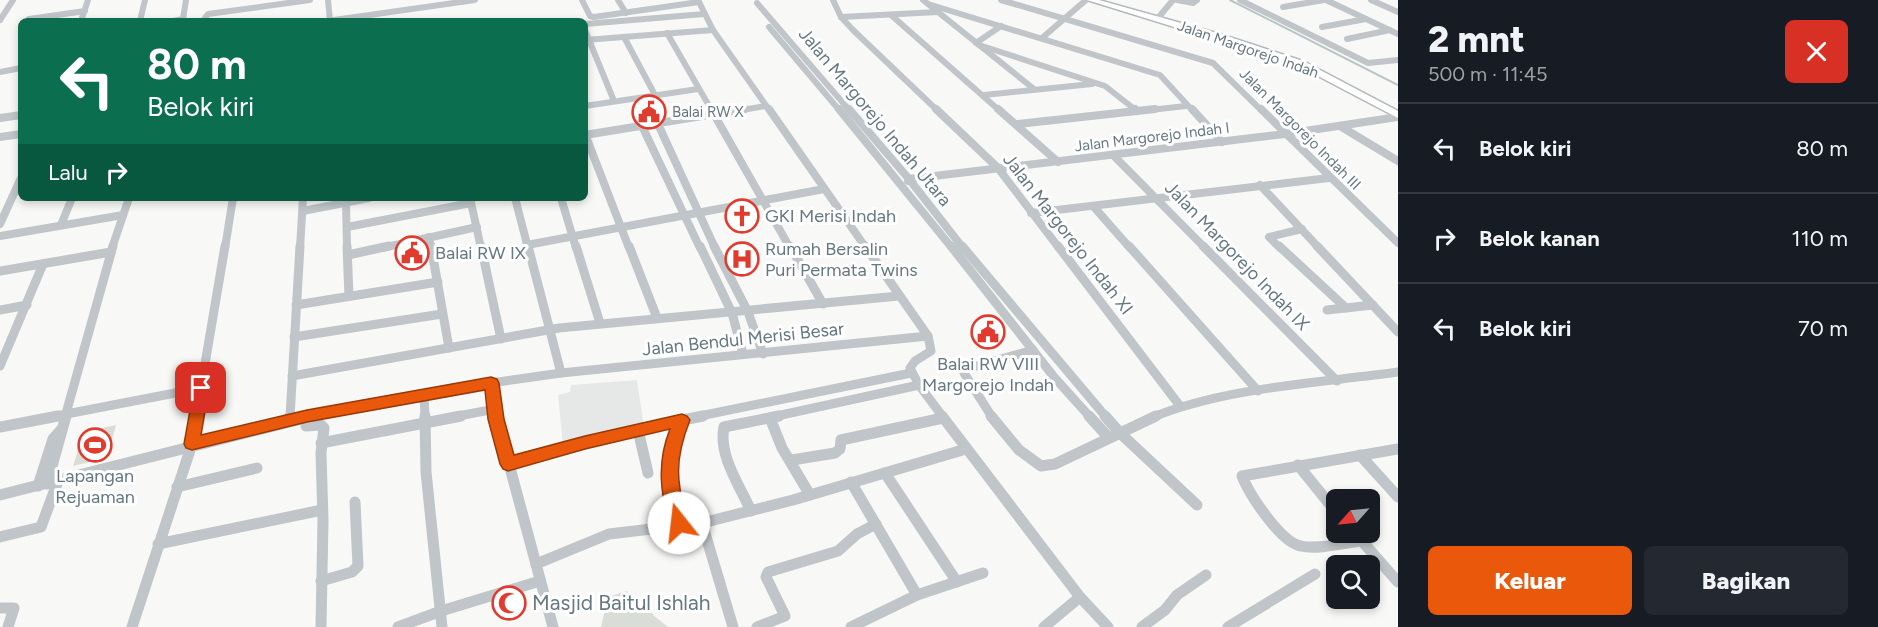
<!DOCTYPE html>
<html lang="id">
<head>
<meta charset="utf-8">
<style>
	body { margin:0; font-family:Figtree,sans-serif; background:#242831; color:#f1f3f6; height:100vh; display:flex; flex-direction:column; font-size:22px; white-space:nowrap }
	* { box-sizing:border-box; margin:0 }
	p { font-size:20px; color:#9ea1a6 }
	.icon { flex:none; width:33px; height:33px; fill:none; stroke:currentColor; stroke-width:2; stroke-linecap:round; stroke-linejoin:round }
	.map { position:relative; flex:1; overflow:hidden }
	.drawer { display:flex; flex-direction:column; background:#171b24; width:480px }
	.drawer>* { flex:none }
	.hud { position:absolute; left:18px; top:18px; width:570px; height:183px; border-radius:9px; box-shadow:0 3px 9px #0003; background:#0b6e4f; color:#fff; overflow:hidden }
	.needle { width:39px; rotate:243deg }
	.tools { position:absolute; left:1326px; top:489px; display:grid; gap:12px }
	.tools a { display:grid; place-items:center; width:54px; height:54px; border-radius:9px; background:#171b24; box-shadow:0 3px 9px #0003; font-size:30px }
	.pin { position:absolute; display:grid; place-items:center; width:51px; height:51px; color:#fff; margin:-26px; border-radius:12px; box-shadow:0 3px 9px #0006 }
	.me { position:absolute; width:66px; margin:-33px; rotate:344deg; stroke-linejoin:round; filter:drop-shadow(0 0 4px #0008) }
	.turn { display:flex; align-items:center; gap:21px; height:126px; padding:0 30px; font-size:27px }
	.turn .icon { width:78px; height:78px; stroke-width:2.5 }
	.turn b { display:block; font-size:42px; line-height:51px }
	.then { display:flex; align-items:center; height:57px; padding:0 30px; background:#0003; gap:12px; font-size:22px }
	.round { display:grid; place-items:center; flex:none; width:63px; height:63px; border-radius:9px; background:#242831 }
	.head { display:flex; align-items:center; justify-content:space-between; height:102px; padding:0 30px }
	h1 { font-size:36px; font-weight:800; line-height:45px }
	.action { display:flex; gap:12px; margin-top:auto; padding:12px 30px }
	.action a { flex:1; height:69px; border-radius:9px; background:#ea580c; color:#fff; font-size:24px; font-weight:800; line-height:69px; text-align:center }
	.action a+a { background:#242831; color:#f1f3f6 }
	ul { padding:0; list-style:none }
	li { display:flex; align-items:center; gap:18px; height:90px; padding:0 30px; border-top:2px solid #363941 }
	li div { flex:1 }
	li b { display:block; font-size:22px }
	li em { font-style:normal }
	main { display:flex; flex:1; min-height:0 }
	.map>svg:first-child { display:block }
	.built { fill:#e6e8e7 }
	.green { fill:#d9ddd5 }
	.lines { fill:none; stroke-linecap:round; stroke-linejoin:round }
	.stream { stroke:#b6c5c7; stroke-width:2 }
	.major-casing { stroke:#b3b9bc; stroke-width:3 }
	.minor-far3 { stroke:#bfc5c8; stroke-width:6 }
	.minor-far2 { stroke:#bfc5c8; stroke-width:8 }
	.minor-far1 { stroke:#bfc5c8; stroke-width:9 }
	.minor { stroke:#bfc5c8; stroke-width:11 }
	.major { fill:#fff; fill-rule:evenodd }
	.route { fill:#ea580c; stroke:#983908; stroke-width:1.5 }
	.labels { text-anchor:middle; stroke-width:6; stroke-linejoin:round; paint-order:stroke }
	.far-street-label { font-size:15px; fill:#647880; stroke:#fff }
	.far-poi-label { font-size:15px; fill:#647880; stroke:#fff; text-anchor:start }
	.street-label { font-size:18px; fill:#647880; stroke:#fff }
	.poi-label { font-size:18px; fill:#647880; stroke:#fff; text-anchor:start }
	.near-poi-label { font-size:21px; fill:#647880; stroke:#fff; text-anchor:start }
</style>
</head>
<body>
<main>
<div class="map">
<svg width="1398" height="627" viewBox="0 0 1398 627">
	<rect width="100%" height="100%" fill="#f8f8f6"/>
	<!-- built -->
	<polygon class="built" points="637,380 644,427 563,445 558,395 570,392 571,385"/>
	<!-- green -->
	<g class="green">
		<polygon points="116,425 107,458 73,466 84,432"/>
		<polygon points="627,591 634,602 645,604 654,616 668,627 601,627 608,597"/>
	</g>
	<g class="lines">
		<!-- stream -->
		<polyline class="stream" points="1230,0 1398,85"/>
		<defs>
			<polygon id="major" points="1087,0 1099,0 1220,34 1303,61 1398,111 1398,118 1297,65"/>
		</defs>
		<!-- major casing -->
		<use href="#major" class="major-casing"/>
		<!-- minor-far3 -->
		<g class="minor-far3">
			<polyline points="328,0 330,21"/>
			<polyline points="582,0 590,16 594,17 699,2"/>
			<polyline points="618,0 626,13"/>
			<polyline points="698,0 713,30 770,111"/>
			<polyline points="833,0 841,17 853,30 938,111"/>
			<polyline points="923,0 1034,89"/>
			<polyline points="1001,0 1213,63 1262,111"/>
			<polyline points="1177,0 1193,3 1197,0"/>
			<polyline points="1240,0 1368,63 1398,60"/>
			<polyline points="1326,0 1398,34"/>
			<polyline points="1371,0 1398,12"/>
			<polyline points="757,3 850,111"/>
			<polyline points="928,4 1160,75 1193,111"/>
			<polyline points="1283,7 1324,0"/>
			<polyline points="891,15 1000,111"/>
			<polyline points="841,17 938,12"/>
			<polyline points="1158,18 1173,0"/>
			<polyline points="29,19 85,11"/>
			<polyline points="0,20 13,0"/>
			<polyline points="81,21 88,0"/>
			<polyline points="140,21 145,0"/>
			<polyline points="173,21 183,19 186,0"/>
			<polyline points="203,21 208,14 310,0"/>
			<polyline points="327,21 475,0"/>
			<polyline points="585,24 704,14"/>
			<polyline points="769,27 840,111"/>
			<polyline points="1322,27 1366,19"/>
			<polyline points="585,30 614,101"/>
			<polyline points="667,33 712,111"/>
			<polyline points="624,37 655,95"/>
			<polyline points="1042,38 1086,0"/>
			<polyline points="1347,39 1390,30"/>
			<polyline points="585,40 713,30"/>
			<polyline points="976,43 1001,26"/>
			<polyline points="979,45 1105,86 1137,111"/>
			<polyline points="0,72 21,68"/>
			<polyline points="984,95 1092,84"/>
			<polyline points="585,106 698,89"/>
			<polyline points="736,111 766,106"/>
			<polyline points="1141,111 1186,106"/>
		</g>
		<!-- minor-far2 -->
		<g class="minor-far2">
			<polyline points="711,109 790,248"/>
			<polyline points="769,109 866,248"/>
			<polyline points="839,109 952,248"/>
			<polyline points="849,109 909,179 963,248"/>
			<polyline points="936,109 998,168 1059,248"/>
			<polyline points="998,109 1058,162"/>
			<polyline points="1135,109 1137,111"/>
			<polyline points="1192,109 1222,142"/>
			<polyline points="1261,109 1398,243"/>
			<polyline points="0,118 21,115"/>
			<polyline points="658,124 715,248"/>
			<polyline points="1018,124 1155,109"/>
			<polyline points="642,126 700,248"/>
			<polyline points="1340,126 1398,161"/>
			<polyline points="585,134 629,248"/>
			<polyline points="585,135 745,109"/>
			<polyline points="0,137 21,134"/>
			<polyline points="1113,155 1205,248"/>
			<polyline points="908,181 909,179 1285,134 1398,117"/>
			<polyline points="1260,185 1319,248"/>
			<polyline points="470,198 481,248"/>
			<polyline points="515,198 528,248"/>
			<polyline points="561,198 576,248"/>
			<polyline points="346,203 347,248"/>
			<polyline points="1094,207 1130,248"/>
			<polyline points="303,211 369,198"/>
			<polyline points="1031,213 1329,178"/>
			<polyline points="0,224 21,178"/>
			<polyline points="61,225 72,198"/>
			<polyline points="347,227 471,203"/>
			<polyline points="0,236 123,215"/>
			<polyline points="429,237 431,248"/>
			<polyline points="527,245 824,189"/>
			<polyline points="112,248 129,198"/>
			<polyline points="225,248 233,198"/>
			<polyline points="300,248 303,198"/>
			<polyline points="382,248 477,227"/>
			<polyline points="1280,248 1269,237 1302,229"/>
		</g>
		<!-- minor-far1 -->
		<g class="minor-far1">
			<polyline points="347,246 349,296"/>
			<polyline points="431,246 449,348"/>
			<polyline points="481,246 501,339"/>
			<polyline points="528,246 561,373"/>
			<polyline points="576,246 600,323"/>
			<polyline points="629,246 657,318"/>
			<polyline points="700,246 732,313 743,354"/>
			<polyline points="714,246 748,312 763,354"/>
			<polyline points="790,246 823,304"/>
			<polyline points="865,246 928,336 931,351 915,361 910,368 919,385 943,417"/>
			<polyline points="951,246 1054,377 1090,417"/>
			<polyline points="962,246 1106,417"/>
			<polyline points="1058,246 1180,406"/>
			<polyline points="1129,246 1258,391"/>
			<polyline points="1203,246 1337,381"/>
			<polyline points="1279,246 1346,308"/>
			<polyline points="1317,246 1398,332"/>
			<polyline points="348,255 389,246"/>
			<polyline points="0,271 111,252"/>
			<polyline points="296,305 438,282"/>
			<polyline points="0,310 27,305"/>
			<polyline points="1327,310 1373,305"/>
			<polyline points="294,337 442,314"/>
			<polyline points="0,366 43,264"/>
			<polyline points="292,376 559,328 899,296"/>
			<polyline points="491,383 496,417"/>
			<polyline points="424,395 425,417"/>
			<polyline points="51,417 201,388"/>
			<polyline points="65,417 113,246"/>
			<polyline points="196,417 225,246"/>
			<polyline points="290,417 300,246"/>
			<polyline points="305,417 491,383 561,373 928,336"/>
			<polyline points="453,417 495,409"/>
			<polyline points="695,417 911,373"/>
			<polyline points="772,417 919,385"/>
			<polyline points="992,417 964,373 966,369 1033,350"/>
			<path d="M1153 417C1227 387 1319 383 1398 372"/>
		</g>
		<!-- minor -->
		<g class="minor">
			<polyline points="307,416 306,426 321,425 324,428 321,453 323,520 321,627"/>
			<polyline points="425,416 426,472 442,627"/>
			<polyline points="496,416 553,627"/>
			<polyline points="942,416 1080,597 1108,627"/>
			<polyline points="991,416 1019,450 1041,466 1055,464 1156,416"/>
			<polyline points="1089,416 1109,438"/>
			<polyline points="1105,416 1120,433 1197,505"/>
			<polyline points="770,418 782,448 810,495"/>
			<polyline points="290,420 290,416"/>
			<polyline points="0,427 58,416"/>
			<polyline points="638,430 648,473"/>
			<polyline points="321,443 461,416"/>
			<polyline points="1360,455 1398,497"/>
			<polyline points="792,460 835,453 840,449 841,440 943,418"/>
			<polyline points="508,464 657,425 703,416"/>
			<polyline points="1298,465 1336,512"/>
			<polyline points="885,473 957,582"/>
			<polyline points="851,482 917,595"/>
			<polyline points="47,484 66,416"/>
			<polyline points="38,486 53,439 61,430"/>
			<polyline points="177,487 257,468"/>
			<polyline points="0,495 313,416"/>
			<path d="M751 511C740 486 718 455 724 427L779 416"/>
			<path d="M679 523C668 483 666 459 682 420"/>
			<polyline points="702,523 733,627"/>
			<polyline points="1354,532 1398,582"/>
			<polyline points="0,537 41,527 58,481"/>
			<path d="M1361 541C1345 543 1316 550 1301 546 1281 543 1249 494 1242 476L1398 449"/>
			<polyline points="158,544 322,510"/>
			<polyline points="536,564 609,534 702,523 793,500 966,449"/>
			<polyline points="321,581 352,572 358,566 355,502"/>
			<polyline points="0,608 14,608 8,627"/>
			<polyline points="132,627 192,444 197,416"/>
			<polyline points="398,627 441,611 540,581"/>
			<polyline points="757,627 785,616 766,577 768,572 838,551 857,534 876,524"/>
			<polyline points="851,627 917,595 983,573"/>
			<polyline points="1044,627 1080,597"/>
			<polyline points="1142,627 1165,610 1177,595 1206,575"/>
			<polyline points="1228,627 1315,574"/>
		</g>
		<!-- major -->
		<use href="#major" class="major"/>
	</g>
	<!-- route -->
	<path class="route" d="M491 377 497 379 499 383 504 419 514 455 585 436 682 414 687 416 690 420C674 460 676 482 688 523L685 528 679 531 673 528C659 497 657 461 670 429L585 449 508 471 503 469 500 464 488 419 485 390 307 422 192 450 186 448 184 444 194 388 196 384H207L209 388 201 435 307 410Z"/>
	<!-- icons -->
	<defs>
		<symbol id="civic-ring" viewBox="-11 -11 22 22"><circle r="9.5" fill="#fff" stroke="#e03b2e" stroke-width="1.5"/><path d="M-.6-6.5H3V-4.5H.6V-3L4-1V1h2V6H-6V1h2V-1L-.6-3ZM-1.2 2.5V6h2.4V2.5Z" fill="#e03b2e"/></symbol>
		<symbol id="church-ring" viewBox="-11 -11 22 22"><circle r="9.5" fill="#fff" stroke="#e03b2e" stroke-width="1.5"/><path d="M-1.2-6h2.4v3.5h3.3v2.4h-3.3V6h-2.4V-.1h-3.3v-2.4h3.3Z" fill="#e03b2e"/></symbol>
		<symbol id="hospital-ring" viewBox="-11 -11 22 22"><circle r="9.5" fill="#fff" stroke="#e03b2e" stroke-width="1.5"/><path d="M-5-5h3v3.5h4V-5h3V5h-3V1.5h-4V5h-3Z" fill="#e03b2e"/></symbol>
		<symbol id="stadium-ring" viewBox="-11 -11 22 22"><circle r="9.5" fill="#fff" stroke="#e03b2e" stroke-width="1.5"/><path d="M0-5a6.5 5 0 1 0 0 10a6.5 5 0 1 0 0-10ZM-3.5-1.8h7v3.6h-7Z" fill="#e03b2e"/></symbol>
		<symbol id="mosque-ring" viewBox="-11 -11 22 22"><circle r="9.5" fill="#fff" stroke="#e03b2e" stroke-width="1.5"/><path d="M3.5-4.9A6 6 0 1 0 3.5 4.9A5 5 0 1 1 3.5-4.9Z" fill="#e03b2e"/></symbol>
	</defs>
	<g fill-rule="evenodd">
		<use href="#civic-ring" x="630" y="93" width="38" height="38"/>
		<use href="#church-ring" x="723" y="197" width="38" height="38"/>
		<use href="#civic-ring" x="393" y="234" width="38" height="38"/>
		<use href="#hospital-ring" x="723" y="240" width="38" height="38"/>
		<use href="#civic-ring" x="969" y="313" width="38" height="38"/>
		<use href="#stadium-ring" x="76" y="426" width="38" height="38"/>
		<use href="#mosque-ring" x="490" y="584" width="38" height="38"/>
	</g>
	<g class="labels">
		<!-- far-street labels -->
		<g class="far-street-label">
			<text transform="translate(1248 49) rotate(19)" y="5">Jalan Margorejo Indah</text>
			<text transform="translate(1300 129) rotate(45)" y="5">Jalan Margorejo Indah III</text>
			<text transform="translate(1152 137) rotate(-7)" y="5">Jalan Margorejo Indah I</text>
		</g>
		<!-- far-poi labels -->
		<g class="far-poi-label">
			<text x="672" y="117">Balai RW X</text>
		</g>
		<!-- street labels -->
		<g class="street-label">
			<text transform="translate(875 117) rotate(50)" y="6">Jalan Margorejo Indah Utara</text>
			<text transform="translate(1068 234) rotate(52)" y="6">Jalan Margorejo Indah XI</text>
			<text transform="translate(1237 256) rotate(46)" y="6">Jalan Margorejo Indah IX</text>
			<text transform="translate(743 339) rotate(-6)" y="6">Jalan Bendul Merisi Besar</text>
		</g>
		<!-- poi labels -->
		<g class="poi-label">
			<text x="765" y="222">GKI Merisi Indah</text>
			<text x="765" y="255">Rumah Bersalin<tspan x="765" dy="21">Puri Permata Twins</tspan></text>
			<text x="435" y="259">Balai RW IX</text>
			<text x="988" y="370" text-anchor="middle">Balai RW VIII<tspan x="988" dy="21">Margorejo Indah</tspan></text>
			<text x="95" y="482" text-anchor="middle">Lapangan<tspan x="95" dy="21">Rejuaman</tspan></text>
		</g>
		<!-- near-poi labels -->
		<g class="near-poi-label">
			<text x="532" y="610">Masjid Baitul Ishlah</text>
		</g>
	</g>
</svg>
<div class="tools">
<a><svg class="needle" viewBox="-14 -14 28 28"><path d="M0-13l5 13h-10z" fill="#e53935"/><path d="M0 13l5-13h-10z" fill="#9ea1a6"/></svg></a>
<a><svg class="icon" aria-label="search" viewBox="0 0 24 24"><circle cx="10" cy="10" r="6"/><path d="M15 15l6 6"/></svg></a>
</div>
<div class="pin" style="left:201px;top:388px;background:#d93025"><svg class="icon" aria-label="arrive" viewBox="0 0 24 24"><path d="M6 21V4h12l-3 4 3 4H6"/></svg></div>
<svg class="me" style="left:679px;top:523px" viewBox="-20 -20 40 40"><circle r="19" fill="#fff"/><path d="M0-13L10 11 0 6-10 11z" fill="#ea580c"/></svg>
<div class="hud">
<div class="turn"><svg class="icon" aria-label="left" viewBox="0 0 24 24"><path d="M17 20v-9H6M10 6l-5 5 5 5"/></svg><div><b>80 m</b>Belok kiri</div></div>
<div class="then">Lalu<svg class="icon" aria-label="right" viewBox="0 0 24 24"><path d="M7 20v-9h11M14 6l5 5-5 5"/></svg></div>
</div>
</div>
<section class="drawer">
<div class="head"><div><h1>2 mnt</h1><p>500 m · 11:45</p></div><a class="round" style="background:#d93025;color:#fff"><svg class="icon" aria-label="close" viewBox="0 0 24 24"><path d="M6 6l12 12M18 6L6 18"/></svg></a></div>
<ul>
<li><svg class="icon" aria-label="left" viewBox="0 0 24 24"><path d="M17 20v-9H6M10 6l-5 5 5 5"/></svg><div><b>Belok kiri</b></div><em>80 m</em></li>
<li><svg class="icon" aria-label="right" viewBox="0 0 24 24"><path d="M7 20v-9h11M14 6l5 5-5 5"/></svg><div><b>Belok kanan</b></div><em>110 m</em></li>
<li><svg class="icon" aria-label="left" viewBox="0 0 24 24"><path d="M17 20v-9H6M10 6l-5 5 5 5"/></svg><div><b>Belok kiri</b></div><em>70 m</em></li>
</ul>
<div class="action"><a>Keluar</a><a>Bagikan</a></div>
</section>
</main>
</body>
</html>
